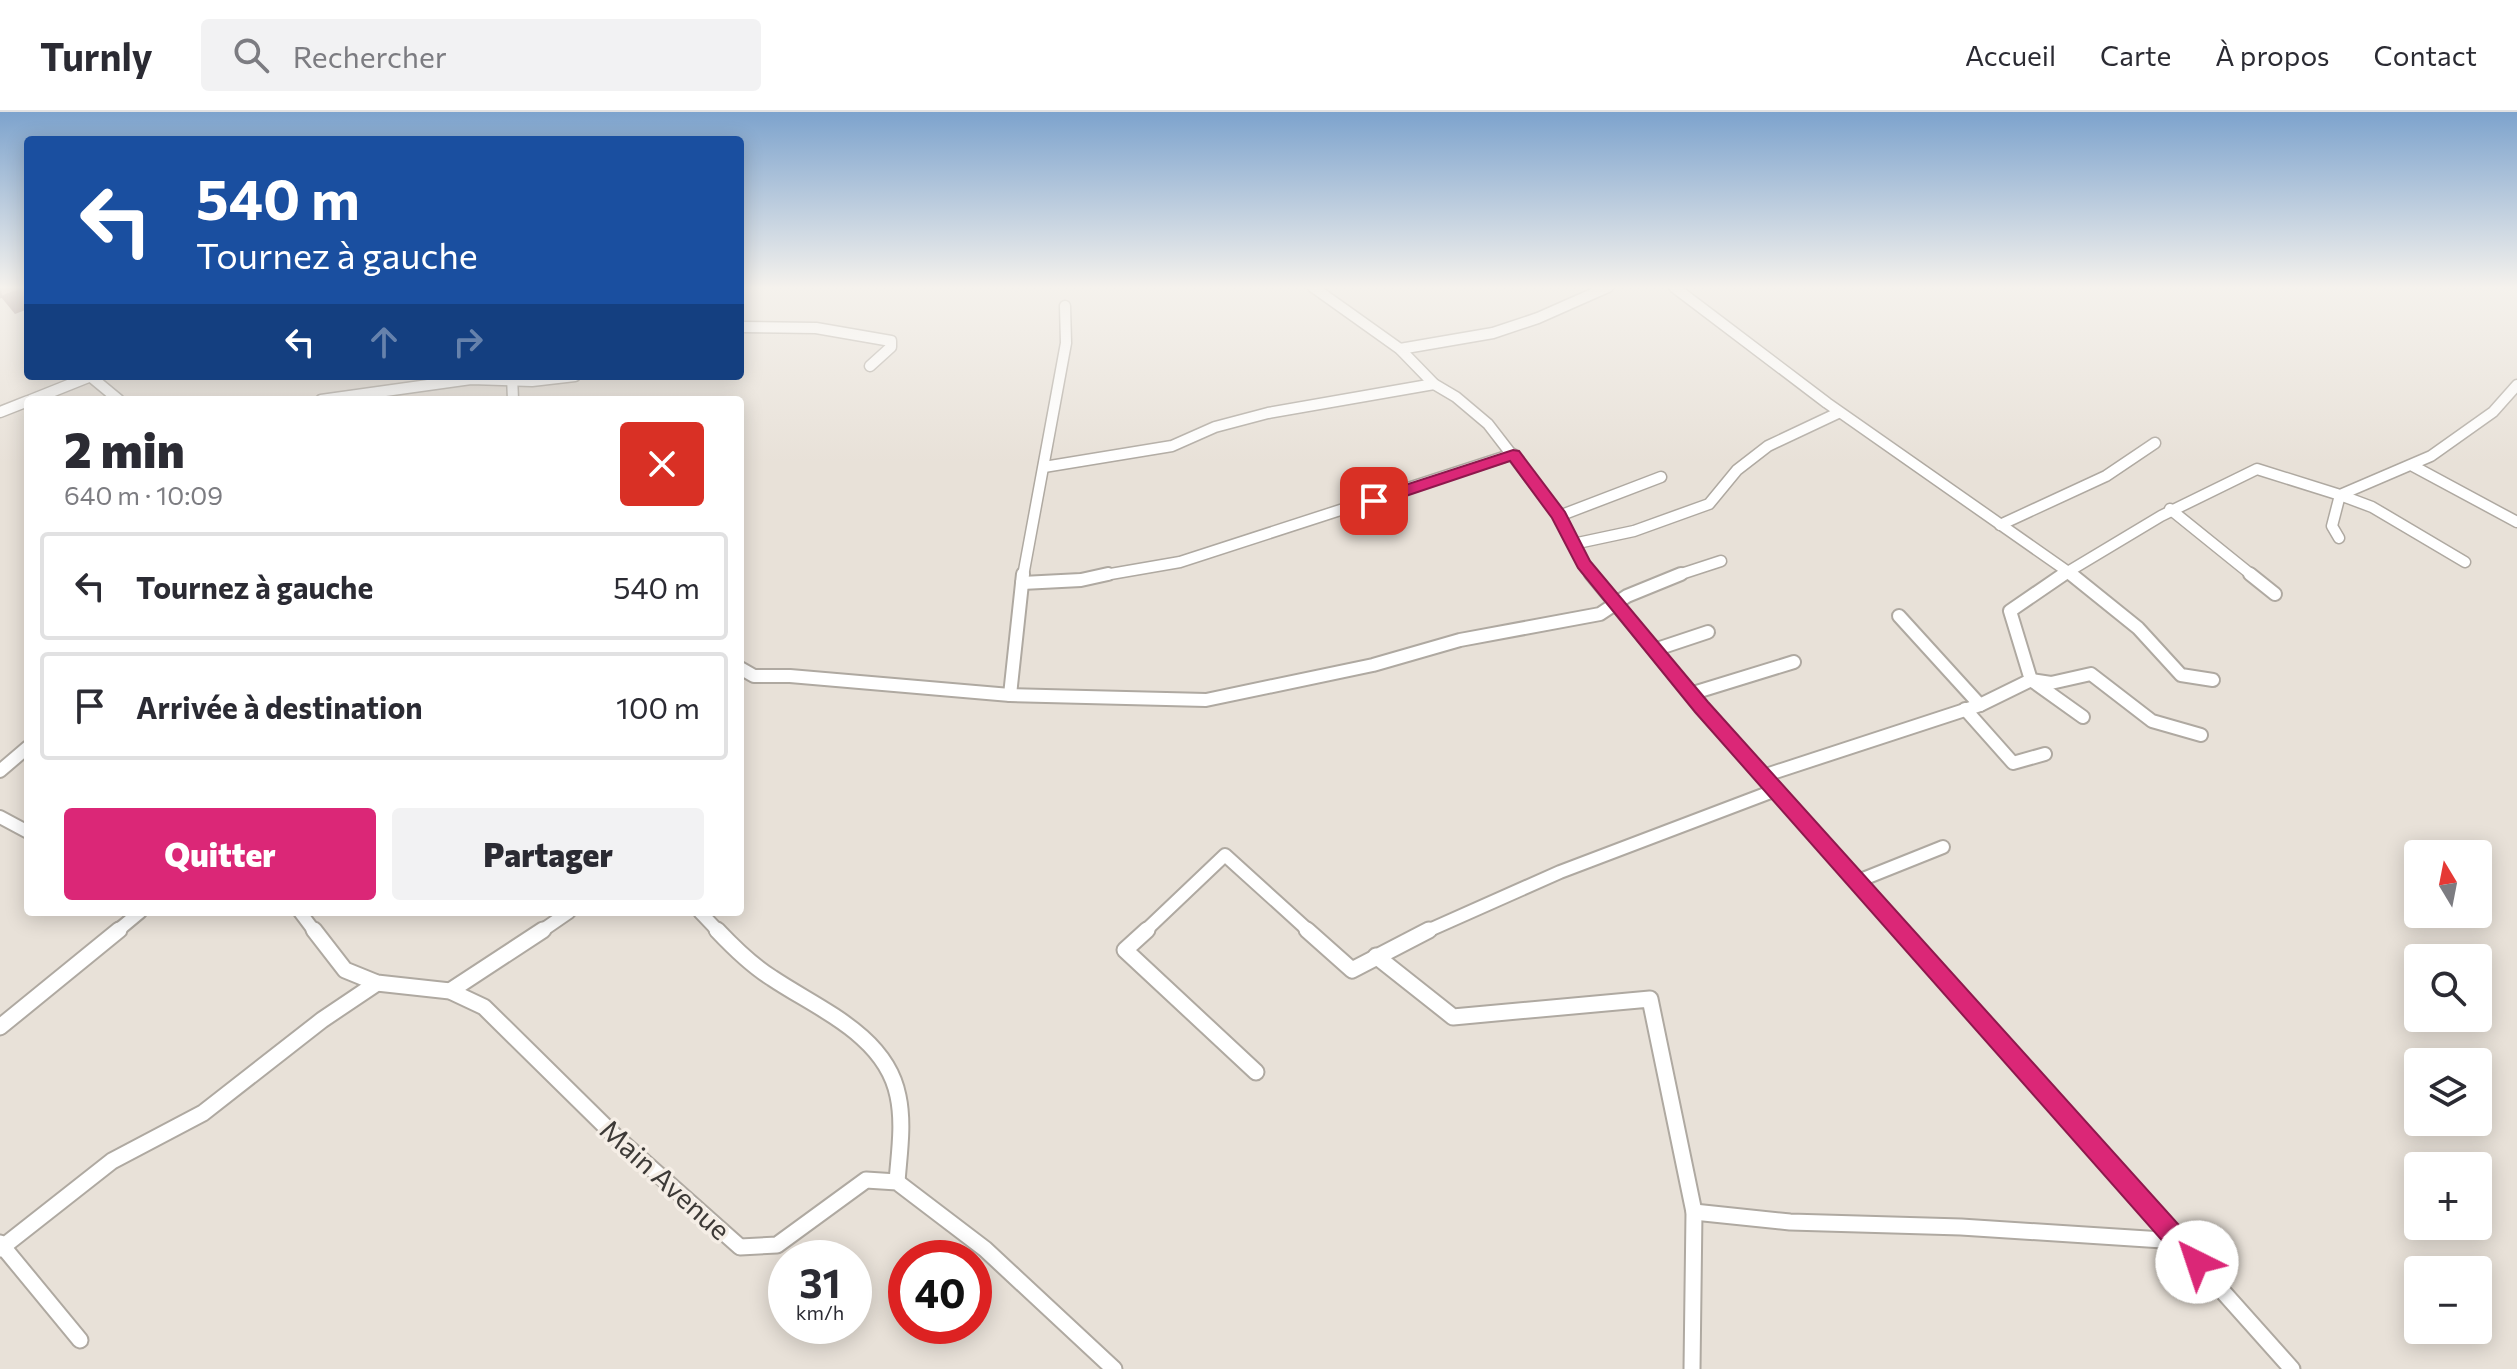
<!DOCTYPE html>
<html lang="fr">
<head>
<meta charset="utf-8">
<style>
	body { margin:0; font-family:Commissioner,sans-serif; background:#f2f2f3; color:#2b2b33; height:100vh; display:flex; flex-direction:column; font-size:30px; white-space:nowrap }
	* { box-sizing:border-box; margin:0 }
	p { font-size:26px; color:#7c7c81 }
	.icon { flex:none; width:44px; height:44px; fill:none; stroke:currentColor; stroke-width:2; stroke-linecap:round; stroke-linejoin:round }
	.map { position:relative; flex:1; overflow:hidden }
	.drawer { position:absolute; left:24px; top:284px; width:720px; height:520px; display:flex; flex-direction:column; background:#fff; border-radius:8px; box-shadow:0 4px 20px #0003 }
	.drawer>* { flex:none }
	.guide { position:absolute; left:24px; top:24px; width:720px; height:244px; border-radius:8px; box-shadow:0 4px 20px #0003; background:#1a4fa0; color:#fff; overflow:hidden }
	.needle { width:52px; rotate:350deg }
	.buttons { position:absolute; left:2404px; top:728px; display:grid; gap:16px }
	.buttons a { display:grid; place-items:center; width:88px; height:88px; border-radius:8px; background:#fff; box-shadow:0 4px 20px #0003; font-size:40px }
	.speed { position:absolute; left:768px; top:1128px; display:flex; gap:16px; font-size:40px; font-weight:700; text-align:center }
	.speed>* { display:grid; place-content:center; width:104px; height:104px; border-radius:50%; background:#fff; box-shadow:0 4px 20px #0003; line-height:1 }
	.speed small { font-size:20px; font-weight:400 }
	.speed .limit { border:12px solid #d22; background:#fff; color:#111 }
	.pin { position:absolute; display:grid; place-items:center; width:68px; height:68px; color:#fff; margin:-34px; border-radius:16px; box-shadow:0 4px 12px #0006 }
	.me { position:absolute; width:88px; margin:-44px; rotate:319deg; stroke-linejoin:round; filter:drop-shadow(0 0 6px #0008) }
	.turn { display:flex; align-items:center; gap:28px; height:168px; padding:0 40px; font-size:36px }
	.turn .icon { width:104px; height:104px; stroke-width:2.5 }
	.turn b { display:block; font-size:56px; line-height:68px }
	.lanes { display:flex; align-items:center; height:76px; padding:0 40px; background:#0003; justify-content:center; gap:40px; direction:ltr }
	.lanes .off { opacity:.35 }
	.round { display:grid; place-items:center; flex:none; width:84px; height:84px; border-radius:8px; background:#f2f2f3 }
	.summary { display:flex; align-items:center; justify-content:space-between; height:136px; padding:0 40px }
	h1 { font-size:48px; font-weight:800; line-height:60px }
	.primary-button { display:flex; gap:16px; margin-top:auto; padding:16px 40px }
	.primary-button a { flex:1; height:92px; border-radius:8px; background:#db2777; color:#fff; font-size:32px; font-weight:800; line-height:92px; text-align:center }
	.primary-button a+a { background:#f2f2f3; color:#2b2b33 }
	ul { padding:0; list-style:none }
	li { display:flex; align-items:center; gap:24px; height:108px; margin:0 16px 12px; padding:0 24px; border:4px solid #e1e1e2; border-radius:8px }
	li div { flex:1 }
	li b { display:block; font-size:30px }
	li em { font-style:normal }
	header { display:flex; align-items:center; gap:48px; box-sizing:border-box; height:112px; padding:0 40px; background:#fff; border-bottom:2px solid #e1e1e2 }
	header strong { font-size:38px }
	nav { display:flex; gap:44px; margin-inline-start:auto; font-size:28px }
	.search { width:560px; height:72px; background:#f2f2f3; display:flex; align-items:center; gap:20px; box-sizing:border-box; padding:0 28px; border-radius:8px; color:#7c7c81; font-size:30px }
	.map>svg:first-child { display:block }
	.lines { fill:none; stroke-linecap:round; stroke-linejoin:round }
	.minor-far2-casing { stroke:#afa9a1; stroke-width:13 }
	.minor-far1-casing { stroke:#afa9a1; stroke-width:16 }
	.minor-casing { stroke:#afa9a1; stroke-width:19 }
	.minor-far2 { stroke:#fff; stroke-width:10 }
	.minor-far1 { stroke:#fff; stroke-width:12 }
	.minor { stroke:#fff; stroke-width:15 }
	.shaded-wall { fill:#967c7a }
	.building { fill:#d6b1ae; stroke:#967c7a; stroke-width:2 }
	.route { fill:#db2777; stroke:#8e194d; stroke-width:2 }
	.labels { text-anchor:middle; stroke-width:7; stroke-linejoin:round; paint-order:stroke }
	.near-street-label { font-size:28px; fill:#3d3a37; stroke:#f5eee6 }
</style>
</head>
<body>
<header>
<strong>Turnly</strong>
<div class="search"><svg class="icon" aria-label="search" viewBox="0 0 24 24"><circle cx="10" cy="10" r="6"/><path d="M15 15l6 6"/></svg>Rechercher</div>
<nav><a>Accueil</a><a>Carte</a><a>À propos</a><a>Contact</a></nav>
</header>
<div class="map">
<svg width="2517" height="1257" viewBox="0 0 2517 1257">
	<rect width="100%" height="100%" fill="#e8e1d8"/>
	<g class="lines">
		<defs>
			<g id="minor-far2">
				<polyline points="1313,175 1400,237 1434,272 1456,285 1488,312 1559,404 1583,452 1593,464"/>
				<polyline points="1674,175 1827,291 2074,464"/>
				<polyline points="740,215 816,216 891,229 891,235 870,254"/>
				<polyline points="1400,237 1493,221 1538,206 1608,175"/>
				<polyline points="90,264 119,288"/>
				<polyline points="512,264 513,288"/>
				<polyline points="31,288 91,264"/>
				<polyline points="321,288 471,267 532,269 575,264"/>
				<polyline points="0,300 28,289"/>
				<polyline points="2413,354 2517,410"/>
				<polyline points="1044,355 1172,334 1215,315 1268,301 1434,272"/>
				<polyline points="2170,397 2253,464"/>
				<polyline points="1559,404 1661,365"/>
				<polyline points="2000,413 2106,364 2155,331"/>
				<polyline points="2339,426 2332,414 2340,383 2372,395 2465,450"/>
				<polyline points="1573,432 1634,419 1709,392 1737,358 1768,334 1838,301"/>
				<polyline points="1023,464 1066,231 1065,194"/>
				<polyline points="1099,464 1180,450 1513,342"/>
				<polyline points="1675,464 1721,449"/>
				<polyline points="2061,464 2161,404 2257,357 2340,383 2431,344 2493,300 2517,273"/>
			</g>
			<g id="minor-far1">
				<polyline points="1591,462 1701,595 1901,820"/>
				<polyline points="2071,462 2138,516 2181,563 2213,568"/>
				<polyline points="2250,462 2275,482"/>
				<polyline points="1022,471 1081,468 1108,462"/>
				<polyline points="1899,504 1980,593"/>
				<polyline points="1654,538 1708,520"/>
				<polyline points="740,556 754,564 790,564 1010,583 1206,588 1373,553 1460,528 1600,502 1627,484 1681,462"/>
				<polyline points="2031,568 2051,571 2091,562 2152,609 2201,623"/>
				<polyline points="2034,570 2083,605"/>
				<polyline points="1690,582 1794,550"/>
				<polyline points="1010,583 1023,462"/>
				<polyline points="1965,597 2013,651 2045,642"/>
				<polyline points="0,659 28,635"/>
				<polyline points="1763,664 1980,593 2031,568 2010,499 2064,462"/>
				<polyline points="0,705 28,720"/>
				<polyline points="1858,769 1943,735"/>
				<polyline points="300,800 315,820"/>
				<polyline points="700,800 719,820"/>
				<polyline points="116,820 140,800"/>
				<polyline points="540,820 569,800"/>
				<polyline points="1144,820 1225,743 1310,820"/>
				<polyline points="1425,820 1560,760 1776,678"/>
			</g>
			<g id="minor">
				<polyline points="314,818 345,858 377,871 450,879 484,895 615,1024 740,1135 777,1133 866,1068 897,1070 985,1137 1114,1257"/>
				<path d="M717 818C734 836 751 853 772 866 818 897 886 923 898 984 904 1012 899 1042 897 1070"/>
				<polyline points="1147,818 1125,838 1256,960"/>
				<polyline points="1307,818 1352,858 1429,818"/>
				<polyline points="1900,818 2292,1257"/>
				<polyline points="1376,844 1453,905 1650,887 1694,1100 1692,1257"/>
				<polyline points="450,879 543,818"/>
				<polyline points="0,915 119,818"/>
				<polyline points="1694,1100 1790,1110 1961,1115 2178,1129"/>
				<polyline points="0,1131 80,1228"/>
				<polyline points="0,1137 112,1049 203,1001 322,908 377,871"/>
			</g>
		</defs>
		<!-- minor-far2 casing -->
		<use href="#minor-far2" class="minor-far2-casing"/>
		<!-- minor-far1 casing -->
		<use href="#minor-far1" class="minor-far1-casing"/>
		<!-- minor casing -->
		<use href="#minor" class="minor-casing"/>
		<!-- minor-far2 -->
		<use href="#minor-far2" class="minor-far2"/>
		<!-- minor-far1 -->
		<use href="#minor-far1" class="minor-far1"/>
		<!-- minor -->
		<use href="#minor" class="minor"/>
	</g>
	<!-- shaded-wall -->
	<polygon class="shaded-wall" points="26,175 28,175 28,197 15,202 1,185"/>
	<!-- building -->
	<polygon class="building" points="0,175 26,175 1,185"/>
	<!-- sky -->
	<linearGradient id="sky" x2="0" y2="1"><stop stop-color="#7da3cd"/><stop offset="0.5" stop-color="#f5f2ed"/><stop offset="1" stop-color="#f5f2ed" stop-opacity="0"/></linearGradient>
	<rect width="2517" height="351" fill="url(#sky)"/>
	<!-- route -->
	<polygon class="route" points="1513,338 1519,339 1565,400 1590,449 1708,590 2205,1142 2209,1150 2205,1159 2197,1162 2189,1159 1695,600 1578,456 1552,406 1510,349 1379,393 1374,394 1366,389 1368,385"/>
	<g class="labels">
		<!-- near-street labels -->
		<g class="near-street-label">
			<text transform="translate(665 1068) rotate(42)" y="10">Main Avenue</text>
		</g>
	</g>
</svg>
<div class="buttons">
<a><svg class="needle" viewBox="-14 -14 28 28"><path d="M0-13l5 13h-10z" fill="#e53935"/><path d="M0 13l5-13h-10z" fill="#7c7c81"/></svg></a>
<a><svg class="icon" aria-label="search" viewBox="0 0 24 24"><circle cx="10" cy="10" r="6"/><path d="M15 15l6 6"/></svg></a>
<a><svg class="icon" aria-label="layers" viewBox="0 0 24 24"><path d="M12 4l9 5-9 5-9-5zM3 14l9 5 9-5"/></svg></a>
<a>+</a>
<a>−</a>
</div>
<div class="speed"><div>31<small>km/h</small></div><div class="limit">40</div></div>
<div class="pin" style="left:1374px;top:389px;background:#d93025"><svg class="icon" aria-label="arrive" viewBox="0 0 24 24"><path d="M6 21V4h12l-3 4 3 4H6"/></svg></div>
<svg class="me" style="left:2197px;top:1150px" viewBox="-20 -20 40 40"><circle r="19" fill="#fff"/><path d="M0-13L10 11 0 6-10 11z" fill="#db2777"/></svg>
<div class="guide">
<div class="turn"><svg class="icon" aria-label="left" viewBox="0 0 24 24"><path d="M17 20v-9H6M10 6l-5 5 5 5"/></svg><div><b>540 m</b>Tournez à gauche</div></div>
<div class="lanes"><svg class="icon" aria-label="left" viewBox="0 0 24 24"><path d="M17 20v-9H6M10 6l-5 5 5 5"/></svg><svg class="icon off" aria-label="ahead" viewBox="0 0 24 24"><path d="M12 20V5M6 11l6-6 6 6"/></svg><svg class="icon off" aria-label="right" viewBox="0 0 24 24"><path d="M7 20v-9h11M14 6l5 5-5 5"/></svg></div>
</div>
<section class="drawer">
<div class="summary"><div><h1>2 min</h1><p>640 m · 10:09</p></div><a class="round" style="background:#d93025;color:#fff"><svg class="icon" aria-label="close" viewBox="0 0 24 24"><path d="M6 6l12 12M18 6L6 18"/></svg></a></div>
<ul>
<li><svg class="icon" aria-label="left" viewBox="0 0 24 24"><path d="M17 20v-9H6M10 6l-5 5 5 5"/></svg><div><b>Tournez à gauche</b></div><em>540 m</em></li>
<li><svg class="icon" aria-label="arrive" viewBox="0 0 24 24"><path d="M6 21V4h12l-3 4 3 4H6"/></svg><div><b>Arrivée à destination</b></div><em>100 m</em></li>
</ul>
<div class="primary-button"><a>Quitter</a><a>Partager</a></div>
</section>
</div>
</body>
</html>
